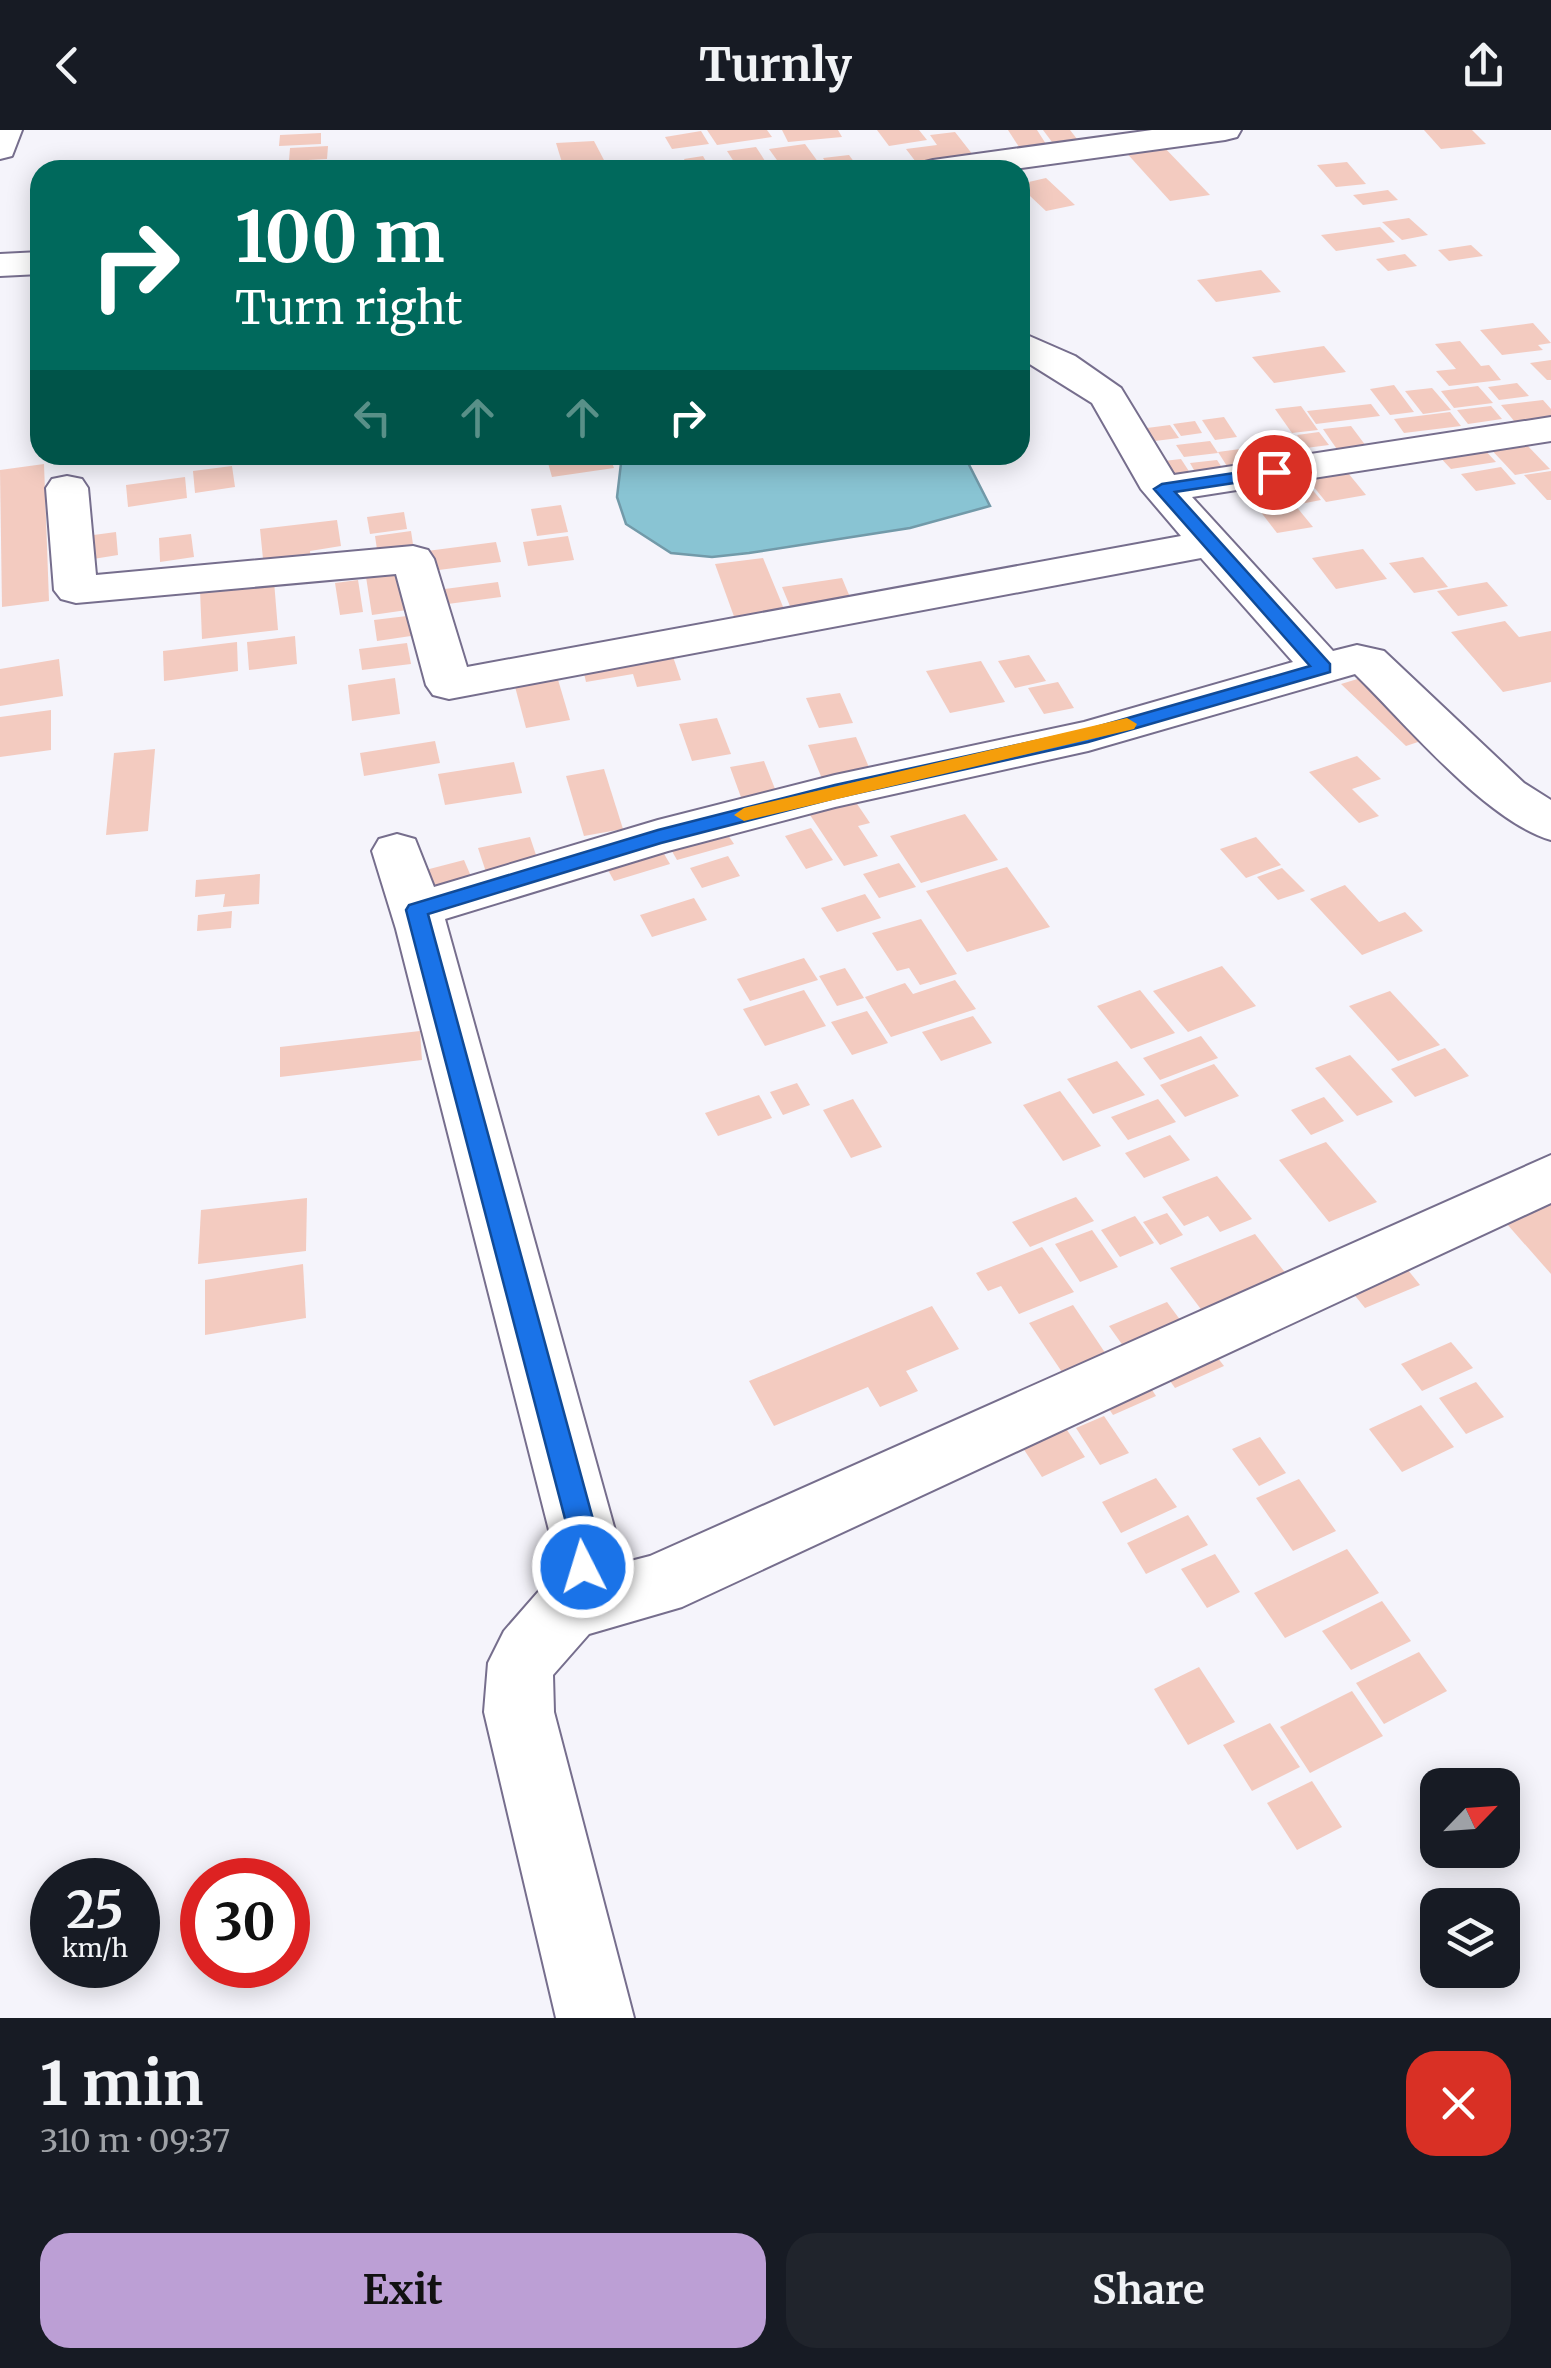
<!DOCTYPE html>
<html lang="en">
<head>
<meta charset="utf-8">
<style>
	body { margin:0; font-family:Merriweather,serif; background:#20242c; color:#f1f3f6; height:100vh; display:flex; flex-direction:column; font-size:38px; white-space:nowrap }
	* { box-sizing:border-box; margin:0 }
	p { font-size:32px; color:#9ea1a6 }
	.icon { flex:none; width:55px; height:55px; fill:none; stroke:currentColor; stroke-width:2; stroke-linecap:round; stroke-linejoin:round }
	.map { position:relative; height:1888px; overflow:hidden }
	.sheet { display:flex; flex-direction:column; background:#171b24; flex:1 }
	.sheet>* { flex:none }
	.banner { position:absolute; left:30px; top:30px; width:1000px; height:305px; border-radius:30px; box-shadow:0 5px 25px #0003; background:#00695c; color:#fff; overflow:hidden }
	.needle { width:65px; rotate:65deg }
	.fabs { position:absolute; left:1420px; top:1638px; display:grid; gap:20px }
	.fabs a { display:grid; place-items:center; width:100px; height:100px; border-radius:20px; background:#171b24; box-shadow:0 5px 25px #0003; font-size:50px }
	.speed { position:absolute; left:30px; top:1728px; display:flex; gap:20px; font-size:50px; font-weight:700; text-align:center }
	.speed>* { display:grid; place-content:center; width:130px; height:130px; border-radius:50%; background:#171b24; box-shadow:0 5px 25px #0003; line-height:1 }
	.speed small { font-size:25px; font-weight:400 }
	.speed .limit { border:15px solid #d22; background:#fff; color:#111 }
	.pin { position:absolute; display:grid; place-items:center; width:85px; height:85px; color:#fff; margin:-42px; border:5px solid #fff; border-radius:50%; box-shadow:0 2px 10px #0007 }
	.me { position:absolute; width:110px; margin:-55px; rotate:355deg; stroke-linejoin:round; filter:drop-shadow(0 0 8px #0008) }
	.turn { display:flex; align-items:center; gap:35px; height:210px; padding:0 40px; font-size:45px }
	.turn .icon { width:130px; height:130px; stroke-width:2.5 }
	.turn b { display:block; font-size:70px; line-height:85px }
	.lanes { display:flex; align-items:center; height:95px; padding:0 40px; background:#0003; justify-content:center; gap:50px; direction:ltr }
	.lanes .off { opacity:.35 }
	.round { display:grid; place-items:center; flex:none; width:105px; height:105px; border-radius:30px; background:#20242c }
	.overview { display:flex; align-items:center; justify-content:space-between; height:170px; padding:0 40px }
	h1 { font-size:60px; font-weight:700; line-height:75px }
	.action { display:flex; gap:20px; margin-top:auto; padding:20px 40px }
	.action a { flex:1; height:115px; border-radius:30px; background:#bc9fd5; color:#111; font-size:40px; font-weight:700; line-height:115px; text-align:center }
	.action a+a { background:#20242c; color:#f1f3f6 }
	header { display:flex; justify-content:space-between; align-items:center; height:130px; padding:0 40px; background:#171b24; font-size:45px; font-weight:700 }
	.map>svg:first-child { display:block }
	.water { fill:#89c4d3; stroke:#729aa9; stroke-width:2.5 }
	.building { fill:#f3cbc0 }
	.lines { fill:none; stroke-linecap:round; stroke-linejoin:round }
	.minor-casing { stroke:#766e8d; stroke-width:4 }
	.minor { fill:#fff; fill-rule:evenodd }
	.route { fill:#1a73e8; stroke:#114b97; stroke-width:2.5 }
	.slow { fill:#f59e0b }
</style>
</head>
<body>
<header><svg class="icon" aria-label="back" viewBox="0 0 24 24"><path d="M15 5l-7 7 7 7"/></svg>Turnly<svg class="icon" aria-label="share" viewBox="0 0 24 24"><path d="M12 15V3M7 8l5-5 5 5M5 13v7h14v-7"/></svg></header>
<div class="map">
<svg width="1551" height="1888" viewBox="0 0 1551 1888">
	<rect width="100%" height="100%" fill="#f5f4fb"/>
	<!-- water -->
	<polygon class="water" points="622,325 964,325 990,376 910,398 749,423 712,427 671,423 626,394 617,367"/>
	<!-- building -->
	<g class="building">
		<polygon points="707,0 767,0 772,7 717,15"/>
		<polygon points="782,0 838,0 842,7 788,12"/>
		<polygon points="877,0 919,0 927,10 889,16"/>
		<polygon points="1008,0 1037,0 1046,14 1019,17"/>
		<polygon points="1043,0 1070,0 1077,9 1052,12"/>
		<polygon points="1424,0 1472,0 1486,14 1441,19"/>
		<polygon points="701,1 709,14 672,19 665,7"/>
		<polygon points="955,2 973,25 919,36 906,19 937,15 930,5"/>
		<polygon points="321,3 321,14 279,16 280,5"/>
		<polygon points="594,11 605,32 564,39 556,13"/>
		<polygon points="805,14 824,40 784,40 769,19"/>
		<polygon points="1161,14 1210,65 1170,71 1123,19"/>
		<polygon points="328,16 327,29 289,31 290,18"/>
		<polygon points="756,17 767,34 738,38 727,21"/>
		<polygon points="849,25 860,40 831,40 823,28"/>
		<polygon points="703,26 711,40 690,40 684,29"/>
		<polygon points="1347,32 1366,54 1336,57 1317,35"/>
		<polygon points="1046,48 1075,75 1046,81 1030,66 1020,68 1020,54"/>
		<polygon points="1388,60 1398,70 1363,75 1353,65"/>
		<polygon points="1409,88 1428,105 1402,110 1382,92"/>
		<polygon points="1380,97 1395,112 1336,121 1321,105"/>
		<polygon points="1471,115 1483,126 1449,131 1438,120"/>
		<polygon points="1405,124 1417,136 1388,141 1376,129"/>
		<polygon points="1261,140 1281,162 1216,172 1197,150"/>
		<polygon points="1533,193 1551,213 1538,215 1543,220 1502,225 1480,200"/>
		<polygon points="1460,211 1481,236 1489,235 1501,250 1449,256 1436,241 1456,239 1435,214"/>
		<polygon points="1324,216 1346,242 1274,253 1252,227"/>
		<polygon points="1551,230 1551,250 1547,250 1530,233"/>
		<polygon points="1517,253 1529,266 1499,270 1488,257"/>
		<polygon points="1394,255 1414,282 1390,285 1370,259"/>
		<polygon points="1478,256 1493,273 1454,278 1441,261"/>
		<polygon points="1432,258 1451,280 1423,284 1405,261"/>
		<polygon points="1543,270 1551,279 1551,292 1519,297 1501,275"/>
		<polygon points="1371,274 1380,286 1316,294 1307,281"/>
		<polygon points="1301,276 1318,300 1292,303 1275,279"/>
		<polygon points="1491,276 1502,289 1468,294 1457,280"/>
		<polygon points="1450,282 1461,296 1404,303 1394,289"/>
		<polygon points="1224,287 1237,307 1215,310 1202,290"/>
		<polygon points="1195,291 1202,303 1181,306 1173,294"/>
		<polygon points="1170,295 1179,308 1155,311 1147,298"/>
		<polygon points="1351,296 1372,324 1343,328 1323,299"/>
		<polygon points="1319,302 1329,315 1306,318 1297,305"/>
		<polygon points="1291,308 1303,325 1280,328 1268,311"/>
		<polygon points="1521,309 1550,339 1515,345 1487,315"/>
		<polygon points="1210,311 1218,323 1184,327 1176,315"/>
		<polygon points="1262,316 1277,338 1232,344 1218,322"/>
		<polygon points="1482,317 1496,332 1451,339 1437,324"/>
		<polygon points="609,325 614,338 552,347 546,326"/>
		<polygon points="1181,329 1194,349 1168,352 1155,332"/>
		<polygon points="1217,330 1227,345 1199,349 1190,333"/>
		<polygon points="44,334 49,471 2,477 0,340"/>
		<polygon points="232,336 235,357 195,363 193,341"/>
		<polygon points="1501,337 1516,354 1476,361 1461,344"/>
		<polygon points="1344,338 1366,365 1326,372 1304,345"/>
		<polygon points="1551,341 1551,370 1547,370 1524,345"/>
		<polygon points="1300,345 1321,370 1295,375 1313,397 1277,403 1240,355"/>
		<polygon points="185,347 187,368 128,377 126,355"/>
		<polygon points="561,375 568,402 537,406 531,379"/>
		<polygon points="404,382 407,399 370,404 367,387"/>
		<polygon points="337,390 341,416 310,421 311,433 264,439 260,399"/>
		<polygon points="411,401 414,421 378,426 375,406"/>
		<polygon points="116,402 118,425 87,430 86,406"/>
		<polygon points="191,404 194,427 160,432 159,408"/>
		<polygon points="568,406 574,430 528,436 523,412"/>
		<polygon points="496,412 501,432 431,441 427,421"/>
		<polygon points="1363,419 1387,449 1336,459 1312,428"/>
		<polygon points="1423,427 1448,457 1414,463 1389,433"/>
		<polygon points="763,428 786,484 736,492 715,434"/>
		<polygon points="408,442 414,479 372,485 366,447"/>
		<polygon points="842,448 852,472 792,481 782,457"/>
		<polygon points="358,450 363,482 340,485 335,453"/>
		<polygon points="274,451 278,500 202,509 200,460"/>
		<polygon points="498,452 501,467 440,475 437,460"/>
		<polygon points="1487,452 1508,476 1458,486 1437,461"/>
		<polygon points="407,486 411,506 377,511 374,490"/>
		<polygon points="1505,491 1519,507 1551,501 1551,552 1503,562 1451,502"/>
		<polygon points="295,506 297,534 249,540 247,512"/>
		<polygon points="237,512 238,541 164,551 163,521"/>
		<polygon points="407,513 411,534 362,540 359,519"/>
		<polygon points="671,521 681,550 637,557 633,544 586,552 582,535"/>
		<polygon points="1029,525 1046,551 1015,558 998,531"/>
		<polygon points="59,529 63,566 0,576 0,539"/>
		<polygon points="981,531 1005,572 950,583 926,541"/>
		<polygon points="556,543 570,590 526,598 513,549"/>
		<polygon points="1374,544 1439,605 1406,616 1341,554"/>
		<polygon points="395,548 400,584 352,591 348,555"/>
		<polygon points="1058,552 1074,578 1044,584 1028,558"/>
		<polygon points="840,563 853,593 819,598 806,568"/>
		<polygon points="51,580 51,620 0,627 0,587"/>
		<polygon points="717,588 731,624 692,631 679,594"/>
		<polygon points="856,607 871,642 823,651 808,615"/>
		<polygon points="435,611 440,633 364,646 360,623"/>
		<polygon points="155,619 148,701 106,705 114,623"/>
		<polygon points="1357,626 1381,649 1352,659 1379,686 1359,693 1309,642"/>
		<polygon points="764,631 777,664 742,670 730,637"/>
		<polygon points="514,632 522,663 445,675 438,644"/>
		<polygon points="604,639 623,699 584,706 566,646"/>
		<polygon points="851,665 870,693 858,696 878,726 844,736 806,679"/>
		<polygon points="965,684 998,730 921,753 890,706"/>
		<polygon points="811,698 833,730 806,739 785,706"/>
		<polygon points="724,699 734,714 677,730 669,716"/>
		<polygon points="530,707 539,734 487,745 478,718"/>
		<polygon points="1256,707 1281,735 1246,748 1220,719"/>
		<polygon points="657,712 670,734 614,751 602,729"/>
		<polygon points="728,726 740,746 702,758 690,738"/>
		<polygon points="464,730 473,751 423,764 414,743"/>
		<polygon points="899,733 916,757 879,768 863,744"/>
		<polygon points="1007,737 1050,797 967,822 926,761"/>
		<polygon points="1282,738 1305,761 1278,770 1257,747"/>
		<polygon points="260,744 259,774 223,777 225,764 195,767 196,750"/>
		<polygon points="1345,755 1379,792 1405,782 1423,801 1362,825 1310,769"/>
		<polygon points="865,764 881,788 837,802 821,778"/>
		<polygon points="694,768 707,790 652,807 640,785"/>
		<polygon points="232,781 231,798 197,801 198,785"/>
		<polygon points="921,789 957,844 920,855 909,838 897,841 872,803"/>
		<polygon points="804,828 818,850 750,871 737,849"/>
		<polygon points="1222,836 1256,876 1188,902 1153,861"/>
		<polygon points="845,838 864,868 837,876 819,846"/>
		<polygon points="955,850 976,879 891,907 865,867 905,853 913,864"/>
		<polygon points="804,860 826,896 765,916 743,879"/>
		<polygon points="1140,860 1175,903 1131,919 1097,876"/>
		<polygon points="1390,861 1440,915 1398,931 1349,876"/>
		<polygon points="867,881 888,913 852,925 831,892"/>
		<polygon points="973,886 992,913 941,931 922,902"/>
		<polygon points="420,901 422,930 280,947 280,917"/>
		<polygon points="1201,906 1218,928 1160,950 1143,928"/>
		<polygon points="1445,918 1469,946 1415,967 1391,939"/>
		<polygon points="1350,925 1393,972 1357,986 1315,938"/>
		<polygon points="1117,931 1145,965 1093,984 1067,949"/>
		<polygon points="1214,934 1239,966 1185,987 1160,955"/>
		<polygon points="797,953 810,975 783,985 770,962"/>
		<polygon points="1060,961 1101,1016 1063,1031 1023,975"/>
		<polygon points="759,965 772,988 718,1006 705,983"/>
		<polygon points="1324,967 1344,991 1311,1005 1291,980"/>
		<polygon points="853,969 882,1017 851,1028 823,980"/>
		<polygon points="1158,969 1176,992 1128,1010 1111,987"/>
		<polygon points="1170,1005 1190,1030 1144,1048 1125,1023"/>
		<polygon points="1326,1012 1377,1072 1329,1092 1279,1030"/>
		<polygon points="1217,1046 1252,1089 1220,1102 1208,1086 1184,1096 1162,1067"/>
		<polygon points="1551,1063 1551,1144 1499,1085"/>
		<polygon points="1076,1067 1094,1091 1030,1117 1012,1092"/>
		<polygon points="307,1068 306,1121 198,1134 201,1080"/>
		<polygon points="1167,1083 1183,1105 1160,1115 1143,1092"/>
		<polygon points="1135,1086 1154,1113 1120,1127 1101,1100"/>
		<polygon points="1092,1100 1118,1137 1080,1152 1055,1114"/>
		<polygon points="1255,1104 1291,1150 1206,1186 1170,1138"/>
		<polygon points="1042,1117 1074,1162 1019,1184 1001,1156 988,1161 976,1143"/>
		<polygon points="1399,1129 1420,1155 1365,1178 1344,1152"/>
		<polygon points="303,1134 306,1188 205,1205 205,1150"/>
		<polygon points="1167,1172 1189,1202 1131,1227 1109,1196"/>
		<polygon points="1073,1175 1112,1233 1068,1251 1029,1193"/>
		<polygon points="932,1176 959,1219 906,1241 918,1261 880,1277 868,1257 774,1296 749,1251"/>
		<polygon points="1451,1212 1473,1238 1422,1261 1401,1234"/>
		<polygon points="1210,1218 1224,1236 1175,1258 1161,1238"/>
		<polygon points="1143,1246 1156,1266 1113,1285 1100,1265"/>
		<polygon points="1476,1252 1504,1287 1466,1304 1439,1268"/>
		<polygon points="1421,1275 1454,1317 1402,1342 1369,1299"/>
		<polygon points="1104,1286 1129,1323 1100,1335 1076,1298"/>
		<polygon points="1059,1288 1085,1327 1042,1347 1015,1306"/>
		<polygon points="1260,1307 1286,1343 1259,1356 1232,1319"/>
		<polygon points="1156,1348 1177,1377 1121,1403 1102,1372"/>
		<polygon points="1299,1349 1336,1401 1293,1421 1256,1368"/>
		<polygon points="1188,1385 1208,1415 1146,1444 1127,1413"/>
		<polygon points="1347,1419 1379,1463 1285,1508 1254,1463"/>
		<polygon points="1215,1424 1240,1462 1207,1478 1181,1439"/>
		<polygon points="1382,1471 1411,1511 1351,1540 1322,1501"/>
		<polygon points="1419,1522 1447,1561 1384,1594 1356,1553"/>
		<polygon points="1199,1537 1235,1592 1188,1615 1154,1559"/>
		<polygon points="1352,1561 1383,1606 1310,1643 1280,1597"/>
		<polygon points="1270,1593 1300,1637 1252,1661 1223,1615"/>
		<polygon points="1312,1651 1342,1697 1297,1720 1267,1673"/>
	</g>
	<g class="lines">
		<defs>
			<g id="minor">
				<polygon points="0,0 22,0 12,26 0,29"/>
				<polygon points="1152,0 1241,0 1237,7 1225,10 1007,40 916,40 921,33 933,30"/>
				<polygon points="40,122 40,144 0,146 0,124"/>
				<path d="M1020 202 1075 226 1121 258 1174 345 1551 287V311L1192 367 1333 521 1357 515 1384 521 1524 653 1551 670V710C1487 692 1404 592 1355 544L1088 621 835 677 668 721 445 789 616 1404 615 1435 650 1426 1551 1025V1073L682 1477 589 1504 553 1545 554 1582 634 1888H556L484 1582 488 1533 504 1501 545 1454 550 1404 396 799 372 721 379 709 397 704 415 709 434 757 658 690 835 645 1084 592 1293 532 1201 428 449 569 433 565 426 555 396 444 76 473 61 469 54 460 46 358 52 349 67 346 82 349 88 358 96 445 413 416 428 420 434 429 467 537 1181 406 1141 359 1092 273 1020 228Z"/>
			</g>
		</defs>
		<!-- minor casing -->
		<use href="#minor" class="minor-casing"/>
		<!-- minor -->
		<use href="#minor" class="minor"/>
	</g>
	<!-- route -->
	<polygon class="route" points="1274,337 1280,339 1280,346 1175,362 1330,534 1330,542 1088,612 835,668 661,713 428,784 597,1404 597,1437 593,1446 583,1449 574,1446 569,1437 569,1404 406,780 409,775 658,700 835,655 1086,600 1310,536 1154,359 1162,354"/>
	<!-- slow -->
	<polygon class="slow" points="1127,588 1137,594 1134,599 744,691 734,685 744,678"/>
</svg>
<div class="fabs">
<a><svg class="needle" viewBox="-14 -14 28 28"><path d="M0-13l5 13h-10z" fill="#e53935"/><path d="M0 13l5-13h-10z" fill="#9ea1a6"/></svg></a>
<a><svg class="icon" aria-label="layers" viewBox="0 0 24 24"><path d="M12 4l9 5-9 5-9-5zM3 14l9 5 9-5"/></svg></a>
</div>
<div class="speed"><div>25<small>km/h</small></div><div class="limit">30</div></div>
<div class="pin" style="left:1274px;top:342px;background:#d93025"><svg class="icon" aria-label="arrive" viewBox="0 0 24 24"><path d="M6 21V4h12l-3 4 3 4H6"/></svg></div>
<svg class="me" style="left:583px;top:1437px" viewBox="-20 -20 40 40"><circle r="17" fill="#1a73e8" stroke="#fff" stroke-width="3"/><path d="M0-11L8 9 0 5-8 9z" fill="#fff"/></svg>
<div class="banner">
<div class="turn"><svg class="icon" aria-label="right" viewBox="0 0 24 24"><path d="M7 20v-9h11M14 6l5 5-5 5"/></svg><div><b>100 m</b>Turn right</div></div>
<div class="lanes"><svg class="icon off" aria-label="left" viewBox="0 0 24 24"><path d="M17 20v-9H6M10 6l-5 5 5 5"/></svg><svg class="icon off" aria-label="ahead" viewBox="0 0 24 24"><path d="M12 20V5M6 11l6-6 6 6"/></svg><svg class="icon off" aria-label="ahead" viewBox="0 0 24 24"><path d="M12 20V5M6 11l6-6 6 6"/></svg><svg class="icon" aria-label="right" viewBox="0 0 24 24"><path d="M7 20v-9h11M14 6l5 5-5 5"/></svg></div>
</div>
</div>
<section class="sheet">
<div class="overview"><div><h1>1 min</h1><p>310 m · 09:37</p></div><a class="round" style="background:#d93025;color:#fff"><svg class="icon" aria-label="close" viewBox="0 0 24 24"><path d="M6 6l12 12M18 6L6 18"/></svg></a></div>
<div class="action"><a>Exit</a><a>Share</a></div>
</section>
</body>
</html>
